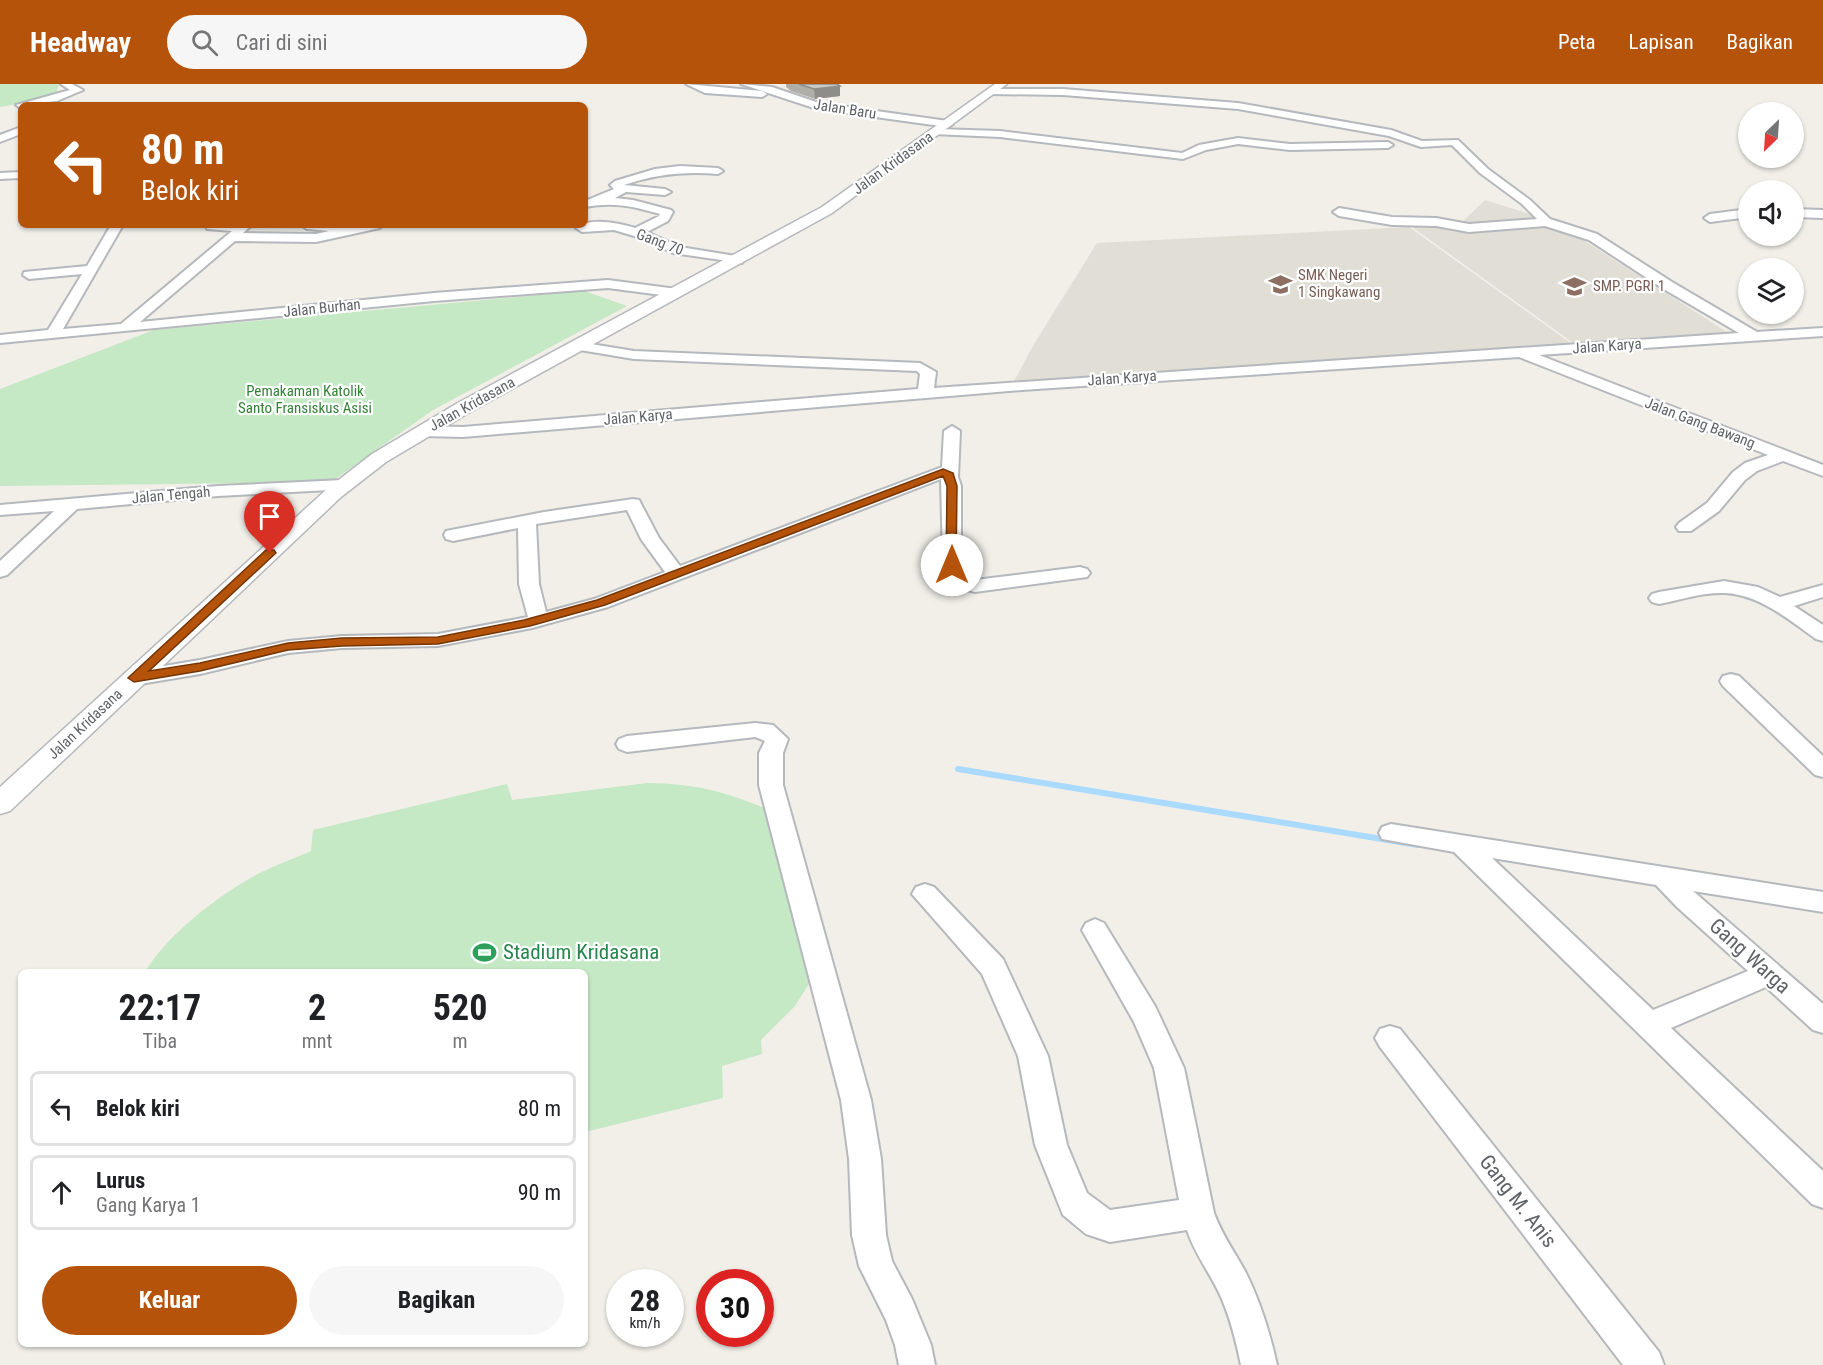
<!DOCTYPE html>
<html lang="id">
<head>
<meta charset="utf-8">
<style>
	body { margin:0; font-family:"Roboto Condensed",sans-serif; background:#f6f6f6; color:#202124; height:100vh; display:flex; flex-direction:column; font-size:22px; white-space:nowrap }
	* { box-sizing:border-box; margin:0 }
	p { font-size:20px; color:#757577 }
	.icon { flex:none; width:33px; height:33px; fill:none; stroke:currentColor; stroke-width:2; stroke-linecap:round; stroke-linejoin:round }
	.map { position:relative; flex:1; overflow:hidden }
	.drawer { position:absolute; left:18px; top:885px; width:570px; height:378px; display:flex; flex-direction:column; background:#fff; border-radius:9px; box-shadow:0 2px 4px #0004 }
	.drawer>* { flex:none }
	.guide { position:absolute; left:18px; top:18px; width:570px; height:126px; border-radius:9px; box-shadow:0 2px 4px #0004; background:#b45309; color:#fff; overflow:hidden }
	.needle { width:39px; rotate:205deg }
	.buttons { position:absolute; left:1738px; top:18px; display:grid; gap:12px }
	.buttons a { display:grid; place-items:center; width:66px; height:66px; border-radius:50%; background:#fff; box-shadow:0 2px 4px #0004; font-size:30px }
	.speed { position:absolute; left:606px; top:1185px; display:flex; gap:12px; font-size:30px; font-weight:700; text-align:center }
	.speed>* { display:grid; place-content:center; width:78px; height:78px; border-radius:50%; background:#fff; box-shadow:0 2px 4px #0004; line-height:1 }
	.speed small { font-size:15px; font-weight:400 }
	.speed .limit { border:9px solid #d22; background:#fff; color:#111 }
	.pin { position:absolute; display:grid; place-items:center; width:51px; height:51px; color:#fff; margin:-62px -26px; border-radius:50% 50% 50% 0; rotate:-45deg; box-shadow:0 0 6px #0007 }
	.pin .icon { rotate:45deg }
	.me { position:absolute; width:66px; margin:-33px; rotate:0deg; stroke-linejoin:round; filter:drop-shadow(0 0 4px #0008) }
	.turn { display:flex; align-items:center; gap:21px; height:126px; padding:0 24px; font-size:27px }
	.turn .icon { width:78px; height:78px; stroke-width:2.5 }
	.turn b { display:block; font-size:42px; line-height:51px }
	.eta { display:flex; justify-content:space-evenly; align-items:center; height:102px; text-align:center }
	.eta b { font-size:36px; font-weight:700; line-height:42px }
	.cta { display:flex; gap:12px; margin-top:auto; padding:12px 24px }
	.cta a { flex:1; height:69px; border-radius:36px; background:#b45309; color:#fff; font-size:24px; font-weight:700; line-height:69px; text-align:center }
	.cta a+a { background:#f6f6f6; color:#202124 }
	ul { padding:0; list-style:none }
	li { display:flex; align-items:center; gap:18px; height:75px; margin:0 12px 9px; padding:0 12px; border:3px solid #e0e0e0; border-radius:9px }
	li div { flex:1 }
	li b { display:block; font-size:22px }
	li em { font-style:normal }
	header { display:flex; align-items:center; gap:36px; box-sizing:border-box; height:84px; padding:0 30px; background:#b45309; color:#fff }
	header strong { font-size:28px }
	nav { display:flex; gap:33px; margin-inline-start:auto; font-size:21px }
	.search { width:420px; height:54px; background:#f6f6f6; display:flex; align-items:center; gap:15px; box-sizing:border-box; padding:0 21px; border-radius:33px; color:#757577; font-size:22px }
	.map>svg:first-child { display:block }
	.education { fill:#e1ded6 }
	.green { fill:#c5e8c5 }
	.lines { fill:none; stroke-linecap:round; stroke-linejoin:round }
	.stream { stroke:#aadaff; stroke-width:6 }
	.minor-casing { stroke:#b5b8bc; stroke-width:4 }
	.tertiary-casing { stroke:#b5b8bc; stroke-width:3 }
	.minor { fill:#fff; fill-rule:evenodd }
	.tertiary { fill:#fff; fill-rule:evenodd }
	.wall { fill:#afaea9 }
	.shaded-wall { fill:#8f8d8a }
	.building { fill:#cccac5; stroke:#8f8d8a; stroke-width:1.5 }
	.route { fill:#b45309; stroke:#753606; stroke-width:1.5 }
	.labels { text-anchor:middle; stroke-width:4.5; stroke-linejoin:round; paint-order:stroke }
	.far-street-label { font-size:15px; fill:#5f6368; stroke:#fff }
	.far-education-label { font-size:15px; fill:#785e54; stroke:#fff; text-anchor:start }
	.far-park-label { font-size:15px; fill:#348238; stroke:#fff }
	.near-leisure-label { font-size:21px; fill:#27864d; stroke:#fff; text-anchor:start }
	.near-street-label { font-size:21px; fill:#5f6368; stroke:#fff }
</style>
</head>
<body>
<header>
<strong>Headway</strong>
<div class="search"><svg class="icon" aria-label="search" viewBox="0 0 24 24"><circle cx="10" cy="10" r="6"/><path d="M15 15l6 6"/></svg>Cari di sini</div>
<nav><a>Peta</a><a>Lapisan</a><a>Bagikan</a></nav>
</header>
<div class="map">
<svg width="1823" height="1281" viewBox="0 0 1823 1281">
	<rect width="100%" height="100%" fill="#f1efe8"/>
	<!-- education -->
	<g class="education">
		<polygon points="1485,116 1527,129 1580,154 1730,250 1576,261 1412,143 1441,142 1454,146"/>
		<polygon points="1409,143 1572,260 1013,299 1034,260 1097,159"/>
	</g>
	<!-- green -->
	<g class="green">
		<polygon points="0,0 59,0 55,13 0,23"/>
		<polygon points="584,207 627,222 433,326 331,398 0,402 0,305 154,246"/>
		<path d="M647 699C699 700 723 707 772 727L815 890 795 922 761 956 762 970 722 982 723 1014 585 1048V888H145C166 853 209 819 244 798 264 785 289 777 311 767L313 746 507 700 512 716Z"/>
	</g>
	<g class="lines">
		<!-- stream -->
		<polyline class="stream" points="958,685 1418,761"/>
		<defs>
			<g id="minor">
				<polygon points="61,0 72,0 83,6 57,17 21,21 21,24 16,21 70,6"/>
				<polygon points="686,0 762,7 767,10 762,13 705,9"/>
				<polygon points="741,0 772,3 819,19 948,37 953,40 948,43 817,25"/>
				<polygon points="992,5 1063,5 1238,19 1391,46 1422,57 1458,56 1488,85 1530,116 1550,135 1597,150 1672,198 1757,248 1823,244 1823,252 1539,271 1823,381 1823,392 1783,377 1757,387 1745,396 1719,427 1691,447 1679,447 1676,443 1679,439 1707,419 1733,388 1745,379 1768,371 1519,273 1022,306 463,353 422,352 414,347 422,342 463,343 918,305 920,290 917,287 634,275 574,265 572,262 574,259 579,258 634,267 920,279 936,288 934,304 1739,249 1662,204 1589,156 1545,142 1469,148 1436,142 1392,141 1339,132 1333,128 1339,124 1392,133 1436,134 1469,140 1537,135 1522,120 1480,89 1452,61 1421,63 1389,52 1238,25 1063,11 989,10 987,8"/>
				<polygon points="21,43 21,50 0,58 0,51"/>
				<polygon points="937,45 1000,47 1182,69 1199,61 1238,54 1290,60 1388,58 1393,61 1388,64 1290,66 1238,60 1206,66 1183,75 1000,53 933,50 932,48"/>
				<path d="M680 82 718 84 723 87 718 90C686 87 655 90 624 101L665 105 671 108 665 111 626 108 615 114 633 116 671 126 673 128 668 137 647 148 680 163 742 173 744 176 742 179 673 169 641 154 614 146 582 148 576 144C589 133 619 139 635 144L659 132 660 130C631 122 615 118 585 123V117L614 105 610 101 615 97 655 85Z"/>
				<polygon points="21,88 21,94 0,95 0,89"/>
				<polygon points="1749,125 1749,133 1710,138 1704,134 1710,130"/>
				<polygon points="1794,125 1823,126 1823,134 1794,133"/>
				<polygon points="111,141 123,141 63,245 121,240 232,147 207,145 206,141 252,141 243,149 316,150 329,147 307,145 301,141 382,141 380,144 316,158 235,157 140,238 434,209 608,196 677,205 684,209 677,213 608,204 434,217 0,259 0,251 48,246 82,190 29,195 23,191 24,188 87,182"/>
				<path d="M952 342 960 347 958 393 961 402V465L967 494 975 496 1080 483 1087 485 1090 489 1087 493 975 508 955 503 948 496 943 478 941 395 608 523 532 544 438 562 342 564 288 569 200 590 134 601 126 599 123 594 126 589 134 587 200 576 288 557 342 552 438 550 528 533 519 500 518 444 453 457 446 455 444 451 446 447 544 428 633 415 639 416 659 454 680 482 942 383 944 347ZM627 426 641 455 665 488 594 515 546 528 539 500 536 440Z"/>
				<polygon points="343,396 349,397 352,401 349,405 218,412 77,425 7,491 0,493 0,477 54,427 0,431 0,421 218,402"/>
				<path d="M1724 497 1758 503 1780 513 1823 501V513L1794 522 1823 541V557L1816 555C1789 536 1759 510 1724 509 1702 508 1680 516 1659 520L1652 518 1649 514 1652 510 1659 508Z"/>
				<polygon points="1731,590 1739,592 1823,672 1823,693 1815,691 1723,602 1720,597 1723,592"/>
				<polygon points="755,639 773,641 788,655 783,669 783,701 871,1016 881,1075 886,1151 892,1177 912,1215 931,1261 935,1281 899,1281 895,1261 886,1236 859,1182 852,1151 849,1075 841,1016 759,701 759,669 765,657 755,653 627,668 619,665 616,660 619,655 627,652"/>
				<path d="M1391 740 1823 808V828L1693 807 1823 920V949L1813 946 1766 903 1671 944 1823 1087V1124L1812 1120 1454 768 1382 755 1379 749 1382 743ZM1492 774 1656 801 1677 823 1748 887 1653 926Z"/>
				<path d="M925 800 934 803 1003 875 1048 972 1067 1061 1087 1109 1110 1126 1179 1116 1154 984 1134 938 1082 846 1086 839 1095 835 1104 839 1155 922 1184 984 1214 1129C1222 1151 1234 1167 1245 1187 1260 1217 1270 1249 1277 1281H1241C1236 1257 1231 1236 1221 1213 1211 1190 1195 1171 1187 1146L1110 1158 1086 1150 1063 1131 1035 1061 1018 972 982 890 912 810 916 803Z"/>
				<polygon points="1390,942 1400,945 1659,1268 1664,1281 1623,1281 1380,963 1375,954 1380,945"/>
			</g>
			<polygon id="tertiary" points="995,0 1007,0 832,129 470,328 386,378 341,413 10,727 0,730 0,703 327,405 372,370 456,320 822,123"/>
		</defs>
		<!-- minor casing -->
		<use href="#minor" class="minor-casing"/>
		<!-- tertiary casing -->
		<use href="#tertiary" class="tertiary-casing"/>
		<!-- minor -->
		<use href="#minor" class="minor"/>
		<!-- tertiary -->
		<use href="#tertiary" class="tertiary"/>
	</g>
	<!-- wall -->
	<polygon class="wall" points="786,0 791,0 791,2 791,0 837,0 840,12 815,15 791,7 786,3"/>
	<!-- shaded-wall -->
	<polygon class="shaded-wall" points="840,2 840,12 815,15 814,5"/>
	<!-- building -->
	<polygon class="building" points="799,0 837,0 840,2 814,5"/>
	<!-- route -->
	<polygon class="route" points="943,385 953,389 957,402 956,484 948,484 946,481 947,402 943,392 605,521 530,542 438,560 342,562 288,566 200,587 134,598 128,594 266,466 274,466 276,469 149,587 200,579 288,559 342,554 438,553 524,536 597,516"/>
	<!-- icons -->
	<defs>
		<symbol id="school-bare" viewBox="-9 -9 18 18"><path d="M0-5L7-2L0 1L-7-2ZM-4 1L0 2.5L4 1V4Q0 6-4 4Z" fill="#8d6e63" stroke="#fff" stroke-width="2.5" paint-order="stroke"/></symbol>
		<symbol id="stadium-bare" viewBox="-9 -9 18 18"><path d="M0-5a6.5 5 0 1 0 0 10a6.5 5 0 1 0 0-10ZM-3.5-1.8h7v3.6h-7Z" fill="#2e9e5b" stroke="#fff" stroke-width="2.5" paint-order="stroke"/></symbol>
	</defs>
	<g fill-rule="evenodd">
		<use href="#school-bare" x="1264" y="184" width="33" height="33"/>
		<use href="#school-bare" x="1558" y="186" width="33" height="33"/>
		<use href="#stadium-bare" x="468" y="852" width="33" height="33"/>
	</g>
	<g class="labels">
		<!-- far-street labels -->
		<g class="far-street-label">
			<text transform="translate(845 25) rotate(9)" y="5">Jalan Baru</text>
			<text transform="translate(893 79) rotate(-36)" y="5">Jalan Kridasana</text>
			<text transform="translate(660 158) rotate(21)" y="5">Gang 70</text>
			<text transform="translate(322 224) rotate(-6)" y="5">Jalan Burhan</text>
			<text transform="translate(1607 262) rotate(-4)" y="5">Jalan Karya</text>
			<text transform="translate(1122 294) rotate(-4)" y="5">Jalan Karya</text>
			<text transform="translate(472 320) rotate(-29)" y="5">Jalan Kridasana</text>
			<text transform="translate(638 333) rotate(-5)" y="5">Jalan Karya</text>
			<text transform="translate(1700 339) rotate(21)" y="5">Jalan Gang Bawang</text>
			<text transform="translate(171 411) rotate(-5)" y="5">Jalan Tengah</text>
			<text transform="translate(85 640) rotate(-43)" y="5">Jalan Kridasana</text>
		</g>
		<!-- far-education labels -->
		<g class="far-education-label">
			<text x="1298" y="196">SMK Negeri<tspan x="1298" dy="17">1 Singkawang</tspan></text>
			<text x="1593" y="207">SMP. PGRI 1</text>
		</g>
		<!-- far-park labels -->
		<g class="far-park-label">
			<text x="305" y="312">Pemakaman Katolik<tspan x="305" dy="17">Santo Fransiskus Asisi</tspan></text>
		</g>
		<!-- near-leisure labels -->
		<g class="near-leisure-label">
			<text x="503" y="875">Stadium Kridasana</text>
		</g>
		<!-- near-street labels -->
		<g class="near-street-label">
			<text transform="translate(1750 872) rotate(42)" y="7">Gang Warga</text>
			<text transform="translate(1518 1117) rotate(52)" y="7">Gang M. Anis</text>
		</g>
	</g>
</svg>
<div class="buttons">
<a><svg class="needle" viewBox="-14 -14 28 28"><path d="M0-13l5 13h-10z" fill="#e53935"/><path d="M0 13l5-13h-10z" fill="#757577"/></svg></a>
<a><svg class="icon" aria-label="sound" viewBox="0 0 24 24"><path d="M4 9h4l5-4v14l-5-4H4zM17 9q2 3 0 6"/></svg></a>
<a><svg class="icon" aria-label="layers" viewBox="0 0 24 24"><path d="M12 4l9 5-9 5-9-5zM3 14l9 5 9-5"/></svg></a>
</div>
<div class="speed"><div>28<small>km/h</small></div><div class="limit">30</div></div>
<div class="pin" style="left:270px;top:469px;background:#d93025"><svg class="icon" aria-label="arrive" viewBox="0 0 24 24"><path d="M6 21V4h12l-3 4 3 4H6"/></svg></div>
<svg class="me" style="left:952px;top:481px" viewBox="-20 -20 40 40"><circle r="19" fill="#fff"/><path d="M0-13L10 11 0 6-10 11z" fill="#b45309"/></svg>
<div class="guide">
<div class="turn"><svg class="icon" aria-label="left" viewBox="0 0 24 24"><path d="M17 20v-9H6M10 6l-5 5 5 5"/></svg><div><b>80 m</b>Belok kiri</div></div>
</div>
<section class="drawer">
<div class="eta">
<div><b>22:17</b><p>Tiba</p></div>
<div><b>2</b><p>mnt</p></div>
<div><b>520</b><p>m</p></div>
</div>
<ul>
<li><svg class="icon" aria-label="left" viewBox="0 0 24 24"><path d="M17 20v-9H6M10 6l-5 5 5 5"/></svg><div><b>Belok kiri</b></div><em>80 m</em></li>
<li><svg class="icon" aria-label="ahead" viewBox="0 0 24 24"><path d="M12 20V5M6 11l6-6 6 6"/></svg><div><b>Lurus</b><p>Gang Karya 1</p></div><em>90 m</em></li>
</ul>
<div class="cta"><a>Keluar</a><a>Bagikan</a></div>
</section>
</div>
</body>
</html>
